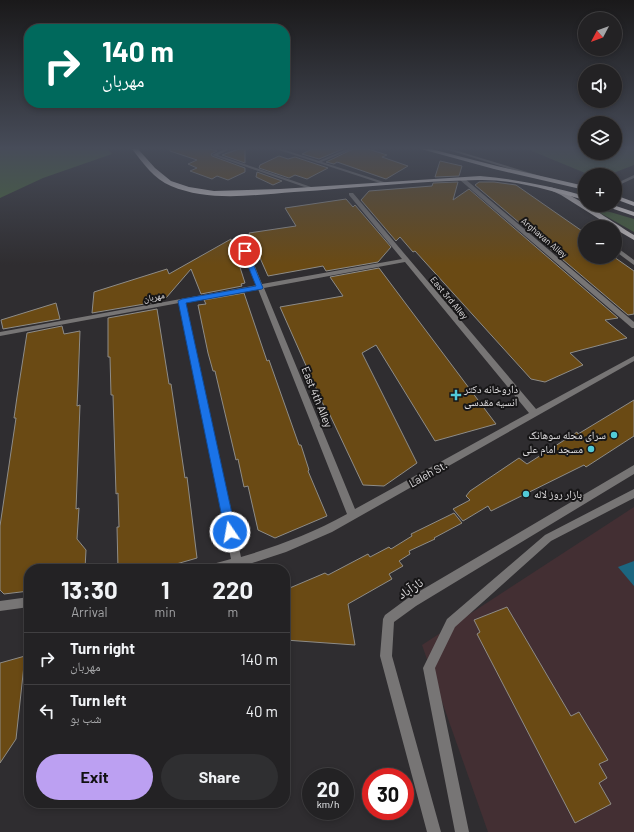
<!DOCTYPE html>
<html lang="en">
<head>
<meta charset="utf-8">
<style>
	body { margin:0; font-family:Barlow,"Noto Naskh Arabic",sans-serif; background:#2f2f31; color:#f1f3f6; height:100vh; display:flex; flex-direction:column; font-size:15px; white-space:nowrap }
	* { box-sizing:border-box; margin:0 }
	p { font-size:13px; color:#a3a4a6 }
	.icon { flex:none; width:22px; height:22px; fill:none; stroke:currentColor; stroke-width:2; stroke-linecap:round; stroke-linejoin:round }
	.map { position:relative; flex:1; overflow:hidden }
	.sheet { position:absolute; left:24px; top:564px; width:266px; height:244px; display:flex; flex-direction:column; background:#232224; border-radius:16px; box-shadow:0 2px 6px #0003,0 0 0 1px #403f41 }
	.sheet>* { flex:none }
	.top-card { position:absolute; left:24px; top:24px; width:266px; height:84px; border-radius:16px; box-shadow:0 2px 6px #0003,0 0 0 1px #403f41; background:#00695c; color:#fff; overflow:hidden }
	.needle { width:26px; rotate:229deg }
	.controls { position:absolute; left:578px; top:12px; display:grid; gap:8px }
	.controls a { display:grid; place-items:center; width:44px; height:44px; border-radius:50%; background:#232224; box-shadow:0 2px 6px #0003,0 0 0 1px #403f41; font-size:20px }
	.speed { position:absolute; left:302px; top:768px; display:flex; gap:8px; font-size:20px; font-weight:700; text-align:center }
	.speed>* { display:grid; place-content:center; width:52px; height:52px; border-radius:50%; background:#232224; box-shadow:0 2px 6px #0003,0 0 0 1px #403f41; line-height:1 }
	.speed small { font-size:10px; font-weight:400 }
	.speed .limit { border:6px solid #d22; background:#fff; color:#111 }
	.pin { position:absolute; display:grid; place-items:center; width:34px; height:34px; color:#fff; margin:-17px; border:2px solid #fff; border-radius:50%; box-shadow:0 1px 4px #0007 }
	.me { position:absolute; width:44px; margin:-22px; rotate:348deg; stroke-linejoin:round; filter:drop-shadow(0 0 3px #0008) }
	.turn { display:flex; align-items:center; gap:14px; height:84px; padding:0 12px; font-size:18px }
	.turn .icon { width:52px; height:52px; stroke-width:2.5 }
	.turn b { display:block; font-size:28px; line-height:34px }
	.eta { display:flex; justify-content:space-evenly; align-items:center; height:68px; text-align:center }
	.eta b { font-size:24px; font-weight:700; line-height:28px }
	.cta { display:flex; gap:8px; margin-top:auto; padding:8px 12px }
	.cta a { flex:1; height:46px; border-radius:24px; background:#bca0f2; color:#111; font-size:16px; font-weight:700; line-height:46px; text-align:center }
	.cta a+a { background:#2f2f31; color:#f1f3f6 }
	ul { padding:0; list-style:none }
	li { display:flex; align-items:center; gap:12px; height:52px; padding:0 12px; border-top:1px solid #403f41 }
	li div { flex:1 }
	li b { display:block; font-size:15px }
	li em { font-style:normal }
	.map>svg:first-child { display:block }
	.industrial { fill:#432f33 }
	.green { fill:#455c3c }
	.forest { fill:#476738 }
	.water { fill:#1c6680 }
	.building { fill:#6a4a14; stroke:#8e8c88 }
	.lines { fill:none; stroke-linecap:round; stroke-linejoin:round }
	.lane { fill:#777575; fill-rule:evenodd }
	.street { fill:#777575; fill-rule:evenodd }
	.primary { fill:#c0bbbc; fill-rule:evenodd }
	.highway { fill:#ddd7d8; fill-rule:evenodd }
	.route { fill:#1a73e8; stroke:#114b97 }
	.poi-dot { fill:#52cbd8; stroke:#171617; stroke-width:1.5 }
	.labels { text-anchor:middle; stroke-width:4; stroke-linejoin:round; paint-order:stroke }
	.far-street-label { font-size:9px; fill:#e0dee0; stroke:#171617 }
	.poi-label { font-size:11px; fill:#e0dee0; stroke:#171617; text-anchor:start }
	.street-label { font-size:11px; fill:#e0dee0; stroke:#171617 }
	.near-street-label { font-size:13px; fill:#e0dee0; stroke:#171617 }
</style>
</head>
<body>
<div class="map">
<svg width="634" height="832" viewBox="0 0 634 832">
	<rect width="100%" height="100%" fill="#2f2d30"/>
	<!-- industrial -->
	<polygon class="industrial" points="634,507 634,832 488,832 422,645"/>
	<!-- green -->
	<g class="green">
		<polygon points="527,149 585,149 585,153 615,153 615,149 634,149 634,165 608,175 590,175"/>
		<polygon points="586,205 634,219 634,232"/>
	</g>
	<!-- forest -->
	<polygon class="forest" points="0,149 108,149 112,154 43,178 0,198"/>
	<!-- water -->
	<polygon class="water" points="634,561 634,586 618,567"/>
	<!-- building -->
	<g class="building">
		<polygon points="170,149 210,149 217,151 211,154 212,156 245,168 245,172 228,180 217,176 212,179 190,171 197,168 188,164 197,160 170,151"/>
		<polygon points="239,149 245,149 245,163 222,155"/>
		<polygon points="312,149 343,149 319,159 302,154"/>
		<polygon points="353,149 368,149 387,155 382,157 408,166 386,179 337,162 334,164 326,162"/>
		<polygon points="279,156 288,159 295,157 328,168 307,179 295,175 289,178 259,168 260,165"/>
		<polygon points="440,161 462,166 459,176 435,177"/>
		<polygon points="257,172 282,181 273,185 256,177"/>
		<polygon points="458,182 453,200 469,189 618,318 605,320 627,338 570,353 583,365 545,382 531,379 415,251 413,252 400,237 396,241 361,200 369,191 432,186 433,183"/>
		<polygon points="479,182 494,182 516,185 585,233 585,257 614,257 634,271 634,314 628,315 475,185"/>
		<polygon points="346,199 353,207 355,205 391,247 378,262 326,271 323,266 268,276 249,233 296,226 285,208"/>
		<polygon points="231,239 245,283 241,284 242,286 201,294 191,269 166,298 156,300 156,302 92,313 94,292 167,269 169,274"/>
		<polygon points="379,268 496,424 435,441 376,345 362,353 417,463 384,486 363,485 329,413 327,413 280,307 343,296 330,277"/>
		<polygon points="244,293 267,361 269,360 299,445 301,445 309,470 308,471 327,516 275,538 258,530 248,486 244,487 238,459 236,460 215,371 213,371 208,353 198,305 206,304 204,300"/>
		<polygon points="56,303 60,319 3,329 1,320"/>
		<polygon points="157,309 169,384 171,384 185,478 187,477 197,558 159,569 118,569 117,527 119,527 118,493 116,494 113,395 111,395 110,357 108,357 108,318"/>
		<polygon points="62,326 64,334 80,331 78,385 77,406 80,405 76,509 79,508 77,539 86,550 85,569 29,569 29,591 4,594 0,590 0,526 16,418 14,418 17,397 27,333"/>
		<polygon points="634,400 634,436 586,467 584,465 491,511 488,506 463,521 453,509 470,500 466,496 470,491 519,458 527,464 577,432 578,434"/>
		<polygon points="454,513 462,523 434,538 435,539 409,551 410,554 399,561 403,566 389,574 392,579 348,604 355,645 285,640 285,590 325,573 328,575 368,554 370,557 389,547 391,549 412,536 411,534"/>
		<polygon points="507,607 571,716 579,712 608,760 599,764 607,778 599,783 611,804 575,823 477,634 480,632 474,620"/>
		<polygon points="25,656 16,739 0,763 0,663"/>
	</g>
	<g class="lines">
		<!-- lane -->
		<g class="lane">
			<polygon points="225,149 230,149 218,155 317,189 313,190 212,155"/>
			<polygon points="276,149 282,149 390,184 386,185"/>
			<polygon points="445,149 451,149 547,178 543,179"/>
			<polygon points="629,149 634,149 634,151"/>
			<polygon points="634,175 634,178 615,187 615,184"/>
			<polygon points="634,489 634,498 551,541 455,627 435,668 469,832 455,832 423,668 447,619 545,535"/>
		</g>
		<!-- street -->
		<g class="street">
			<polygon points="347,149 352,149 319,163 316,162"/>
			<polygon points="460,178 464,178 634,322 634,328 632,328 460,180"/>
			<path d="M349 193H353L536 409 634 356V361L332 532 286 552 237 568 208 569 209 565 231 559 179 303 0 336V332L257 285 238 239 241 237 244 239 262 284 402 259 349 195ZM405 262 529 413 355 509 264 288ZM258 289 347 514C313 533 278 546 241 557L185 302Z"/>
			<polygon points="615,246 634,260 634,265 615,251"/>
			<polygon points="634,465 634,474 416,606 394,622 392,656 441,832 427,832 380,656 383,619 385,615 408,598"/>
			<polygon points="29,597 29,607 0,611 0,601"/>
		</g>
		<!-- primary -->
		<path class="primary" d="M548 187C561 186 619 226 634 235V240L615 229V227H612L561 195 548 189Z"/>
		<!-- highway -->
		<g class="highway">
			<path d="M132 149H138L155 168 171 181 189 187 214 191 280 189 480 176C516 179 550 186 585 196V200C550 191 515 179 478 180 417 181 355 188 294 192 254 195 209 202 171 186 154 179 143 163 132 149Z"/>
			<polygon points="421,149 431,149 497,166 585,186 585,190 494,169"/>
			<polygon points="615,195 634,202 634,206 615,199"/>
			<polygon points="602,205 613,205 634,212 634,216"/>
		</g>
	</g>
	<!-- sky -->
	<linearGradient id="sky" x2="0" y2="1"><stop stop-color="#1a191a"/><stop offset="0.56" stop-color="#474c59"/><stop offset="1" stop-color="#474c59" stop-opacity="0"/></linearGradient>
	<rect width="634" height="265" fill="url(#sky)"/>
	<!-- route -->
	<polygon class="route" points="243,250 248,251 263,288 262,289 186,303 236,532 234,536 230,538 227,536 225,532 178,301 182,299 256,286 242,251"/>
	<!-- markers -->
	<g class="poi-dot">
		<path d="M454 389h4v4h4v4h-4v4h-4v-4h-4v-4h4z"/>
		<circle cx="614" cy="435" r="4"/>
		<circle cx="591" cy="449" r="4"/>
		<circle cx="526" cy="494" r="4"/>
	</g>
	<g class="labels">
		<!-- far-street labels -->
		<g class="far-street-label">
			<text transform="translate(544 238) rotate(40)" y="3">Arghavan Alley</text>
			<text transform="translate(154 297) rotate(-10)" y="3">مهربان</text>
			<text transform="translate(449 298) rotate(50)" y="3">East 3rd Alley</text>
		</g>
		<!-- poi labels -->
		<g class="poi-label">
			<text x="464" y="393">داروخانه دکتر<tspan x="464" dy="13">انسیه مقدسی</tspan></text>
			<text x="606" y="439" text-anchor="end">سرای محله سوهانک</text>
			<text x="583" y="453" text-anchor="end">مسجد امام علی</text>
			<text x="534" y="498">بازار روز لاله</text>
		</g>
		<!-- street labels -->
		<g class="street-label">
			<text transform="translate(317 397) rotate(68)" y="4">East 4th Alley</text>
			<text transform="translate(428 474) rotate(-29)" y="4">Laleh St.</text>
		</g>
		<!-- near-street labels -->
		<g class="near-street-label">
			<text transform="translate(410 588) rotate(-33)" y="5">نازآباد</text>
		</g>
	</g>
</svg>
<div class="controls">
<a><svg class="needle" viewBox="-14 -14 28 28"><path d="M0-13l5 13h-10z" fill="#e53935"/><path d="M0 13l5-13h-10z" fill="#a3a4a6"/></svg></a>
<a><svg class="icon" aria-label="sound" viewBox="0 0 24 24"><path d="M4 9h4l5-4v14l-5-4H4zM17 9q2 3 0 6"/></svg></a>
<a><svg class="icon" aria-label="layers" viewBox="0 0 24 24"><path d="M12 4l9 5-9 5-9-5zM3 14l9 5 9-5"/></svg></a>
<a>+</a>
<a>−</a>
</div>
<div class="speed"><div>20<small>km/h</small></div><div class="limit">30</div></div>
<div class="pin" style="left:245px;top:251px;background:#d93025"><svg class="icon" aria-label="arrive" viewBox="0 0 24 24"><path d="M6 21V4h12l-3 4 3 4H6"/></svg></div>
<svg class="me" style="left:230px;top:532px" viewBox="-20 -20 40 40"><circle r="17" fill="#1a73e8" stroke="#fff" stroke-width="3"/><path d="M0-11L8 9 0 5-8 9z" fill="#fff"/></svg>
<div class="top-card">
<div class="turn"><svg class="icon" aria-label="right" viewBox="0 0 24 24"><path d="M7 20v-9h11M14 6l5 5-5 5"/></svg><div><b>140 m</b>مهربان</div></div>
</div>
<section class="sheet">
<div class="eta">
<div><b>13:30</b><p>Arrival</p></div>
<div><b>1</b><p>min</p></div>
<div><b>220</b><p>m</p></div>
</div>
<ul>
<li><svg class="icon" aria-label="right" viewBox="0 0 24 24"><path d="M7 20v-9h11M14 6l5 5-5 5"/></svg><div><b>Turn right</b><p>مهربان</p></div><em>140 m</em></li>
<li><svg class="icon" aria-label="left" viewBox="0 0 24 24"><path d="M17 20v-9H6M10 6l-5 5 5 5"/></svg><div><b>Turn left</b><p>شب بو</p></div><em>40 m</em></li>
</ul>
<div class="cta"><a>Exit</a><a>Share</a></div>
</section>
</div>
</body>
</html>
